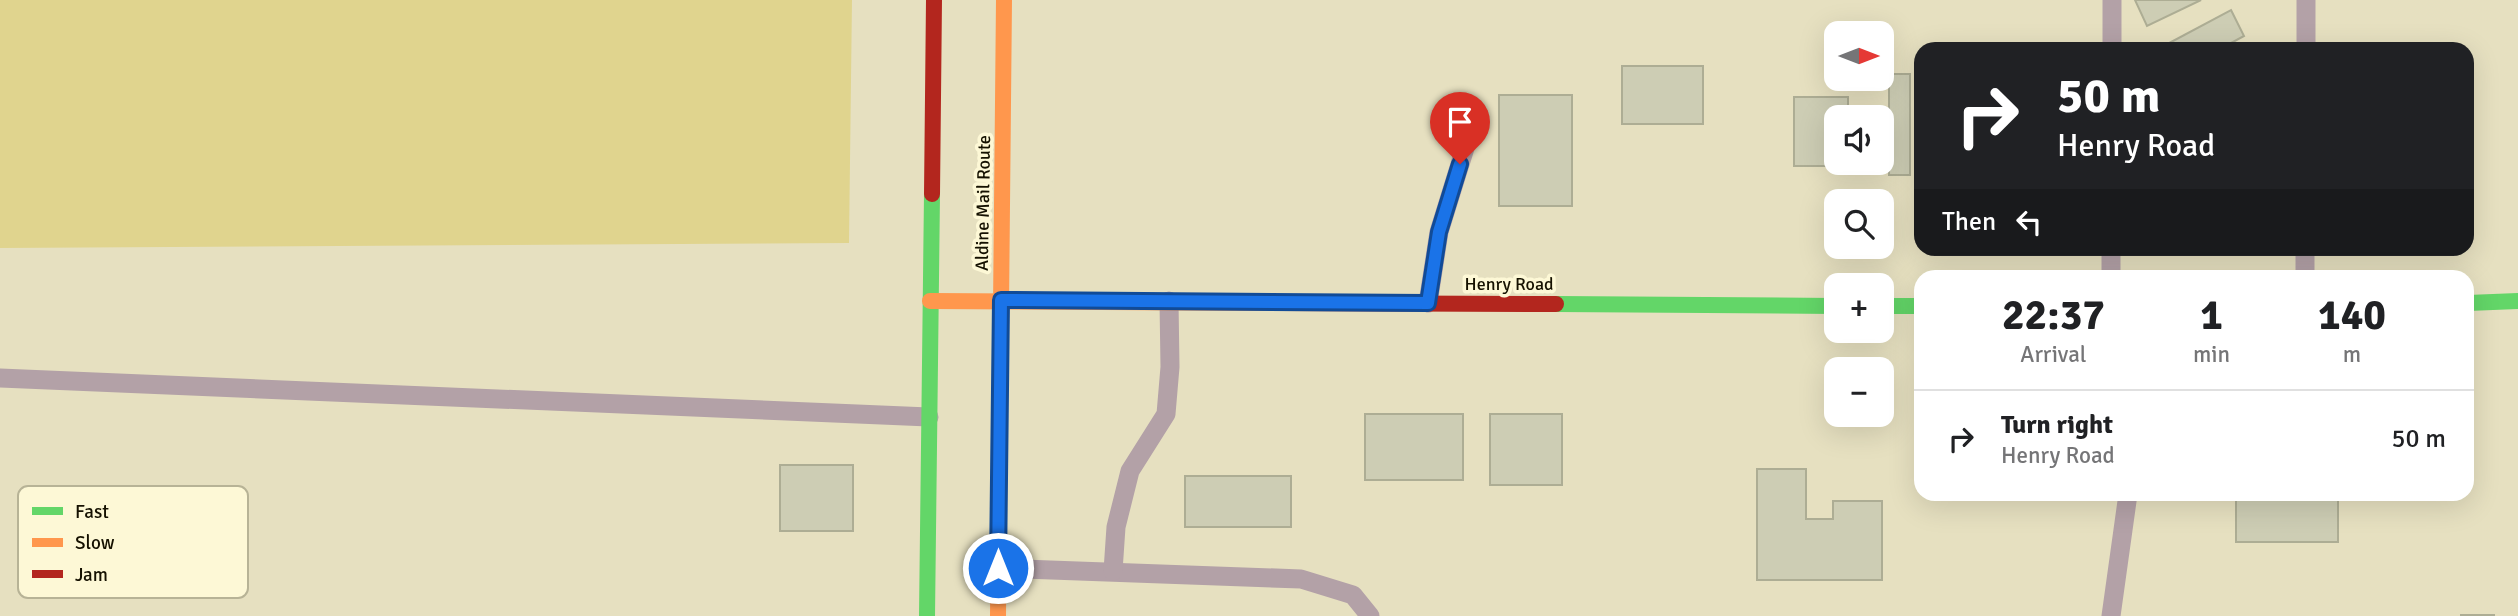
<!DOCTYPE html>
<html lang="en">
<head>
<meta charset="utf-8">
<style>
	body { margin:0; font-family:Signika,sans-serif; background:#f2f2f2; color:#202124; height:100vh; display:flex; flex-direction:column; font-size:26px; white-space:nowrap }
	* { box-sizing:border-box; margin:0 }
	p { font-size:23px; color:#757577 }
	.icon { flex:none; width:38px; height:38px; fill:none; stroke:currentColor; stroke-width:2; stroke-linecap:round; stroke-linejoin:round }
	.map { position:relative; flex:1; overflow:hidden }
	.details { position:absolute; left:1914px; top:270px; width:560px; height:231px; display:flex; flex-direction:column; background:#fff; border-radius:21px; box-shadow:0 7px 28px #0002 }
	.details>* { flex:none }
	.top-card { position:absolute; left:1914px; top:42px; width:560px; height:214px; border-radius:21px; box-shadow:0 7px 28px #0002; background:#202124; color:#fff; overflow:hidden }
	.needle { width:46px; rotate:90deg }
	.buttons { position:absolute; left:1824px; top:21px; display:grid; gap:14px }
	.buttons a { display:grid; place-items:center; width:70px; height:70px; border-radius:14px; background:#fff; box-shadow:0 7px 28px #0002; font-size:35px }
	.pin { position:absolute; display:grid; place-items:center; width:60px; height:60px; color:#fff; margin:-72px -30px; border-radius:50% 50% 50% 0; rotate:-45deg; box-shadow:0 0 7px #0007 }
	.pin .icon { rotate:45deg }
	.me { position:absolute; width:77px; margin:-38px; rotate:0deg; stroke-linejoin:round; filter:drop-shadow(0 0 5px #0008) }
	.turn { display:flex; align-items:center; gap:24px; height:147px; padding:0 28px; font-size:32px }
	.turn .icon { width:91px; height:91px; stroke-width:2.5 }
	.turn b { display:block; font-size:49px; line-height:60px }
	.then { display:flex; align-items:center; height:66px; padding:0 28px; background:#0003; gap:14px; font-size:26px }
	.eta { display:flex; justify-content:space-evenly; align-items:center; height:119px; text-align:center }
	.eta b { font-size:42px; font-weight:800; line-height:49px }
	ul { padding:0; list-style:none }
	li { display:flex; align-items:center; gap:21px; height:98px; padding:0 28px; border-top:2px solid #e0e0e0 }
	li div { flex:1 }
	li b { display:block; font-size:26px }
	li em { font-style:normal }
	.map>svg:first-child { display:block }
	.green { fill:#e0d48e }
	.building { fill:#cdcdb4; stroke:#adad94; stroke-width:2 }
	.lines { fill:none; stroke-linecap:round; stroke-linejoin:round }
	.lane { stroke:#b3a1a7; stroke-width:19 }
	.fast { stroke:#63d668; stroke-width:16 }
	.slow { stroke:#ff974d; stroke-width:16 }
	.jam { stroke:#b3261e; stroke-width:16 }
	.route-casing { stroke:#114b97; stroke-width:18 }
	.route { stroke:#1a73e8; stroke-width:12 }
	.labels { text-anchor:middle; stroke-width:7; stroke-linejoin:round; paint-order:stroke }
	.street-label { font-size:18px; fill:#151100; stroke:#fdf8d6 }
	.key { fill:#fdf8d6; stroke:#b7b396; stroke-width:2 }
	.key-label { font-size:19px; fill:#151100 }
</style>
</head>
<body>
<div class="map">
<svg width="2518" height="616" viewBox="0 0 2518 616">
	<rect width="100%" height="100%" fill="#e6e0c0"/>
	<!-- green -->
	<polygon class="green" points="0,0 852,0 849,243 0,248"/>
	<!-- building -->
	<g class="building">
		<polygon points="2135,0 2201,0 2147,26"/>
		<polygon points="2231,10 2244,36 2220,49 2158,49"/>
		<rect x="1622" y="66" width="81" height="58"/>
		<rect x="1889" y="74" width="21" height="101"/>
		<rect x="1499" y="95" width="73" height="111"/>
		<polygon points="1794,97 1848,97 1848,117 1836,117 1836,163 1848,163 1848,166 1794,166"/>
		<rect x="1365" y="414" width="98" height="66"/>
		<rect x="1490" y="414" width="72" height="71"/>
		<rect x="780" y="465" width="73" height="66"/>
		<polygon points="1757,469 1806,469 1806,519 1833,519 1833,501 1882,501 1882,580 1757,580"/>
		<rect x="1185" y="476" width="106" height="51"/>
		<rect x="2236" y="494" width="102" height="48"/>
		<rect x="2461" y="615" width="33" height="1"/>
	</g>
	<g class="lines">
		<!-- lane -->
		<g class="lane">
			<polyline points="2112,49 2112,0"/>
			<polyline points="2306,49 2306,0"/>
			<polyline points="2111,276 2111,248"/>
			<polyline points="2305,276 2305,248"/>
			<polyline points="1428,303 1439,232 1474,119"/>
			<polyline points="0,378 929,417"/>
			<polyline points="998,568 1301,579 1353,595 1370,616"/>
			<polyline points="1113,571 1116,527 1130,471 1166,414 1170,367 1169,301"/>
			<polyline points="2111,616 2128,494"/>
		</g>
		<!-- fast -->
		<g class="fast">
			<polyline points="2468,303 2518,301"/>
			<polyline points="1556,304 1836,306"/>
			<polyline points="1881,306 1922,306"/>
			<polyline points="927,616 932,194"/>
		</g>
		<!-- slow -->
		<g class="slow">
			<polyline points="930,301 1283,303"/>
			<polyline points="998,616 1004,0"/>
		</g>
		<!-- jam -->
		<g class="jam">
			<polyline points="932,194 934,0"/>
			<polyline points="1283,303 1556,304"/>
		</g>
	</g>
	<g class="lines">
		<defs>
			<polyline id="route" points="998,568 1001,300 1428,303 1439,232 1460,164"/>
		</defs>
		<!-- route casing -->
		<use href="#route" class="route-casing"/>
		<!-- route -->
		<use href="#route" class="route"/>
	</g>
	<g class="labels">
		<!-- street labels -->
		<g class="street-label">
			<text transform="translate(983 203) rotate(-89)" y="6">Aldine Mail Route</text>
			<text x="1509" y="290">Henry Road</text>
		</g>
	</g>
	<!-- legend -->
	<rect x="18" y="486" width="230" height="112" rx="10" class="key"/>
	<rect x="32" y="507" width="31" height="8" fill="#63d668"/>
	<rect x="32" y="538" width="31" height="9" fill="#ff974d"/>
	<rect x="32" y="570" width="31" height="8" fill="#b3261e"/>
	<g class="key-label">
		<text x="75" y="518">Fast</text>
		<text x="75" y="549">Slow</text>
		<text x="75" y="581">Jam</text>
	</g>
</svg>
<div class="buttons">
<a><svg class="needle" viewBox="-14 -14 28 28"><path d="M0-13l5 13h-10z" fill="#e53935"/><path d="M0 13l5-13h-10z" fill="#757577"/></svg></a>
<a><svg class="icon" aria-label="sound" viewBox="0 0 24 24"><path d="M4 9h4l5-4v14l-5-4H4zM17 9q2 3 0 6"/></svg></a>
<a><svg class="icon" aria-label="search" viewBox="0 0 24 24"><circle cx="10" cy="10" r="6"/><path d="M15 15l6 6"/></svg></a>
<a>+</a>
<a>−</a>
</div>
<div class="pin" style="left:1460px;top:164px;background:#d93025"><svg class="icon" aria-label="arrive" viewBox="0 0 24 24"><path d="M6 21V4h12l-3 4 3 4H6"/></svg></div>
<svg class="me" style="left:998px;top:568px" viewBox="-20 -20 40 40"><circle r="17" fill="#1a73e8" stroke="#fff" stroke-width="3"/><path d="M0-11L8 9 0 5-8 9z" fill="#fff"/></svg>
<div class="top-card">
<div class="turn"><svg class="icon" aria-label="right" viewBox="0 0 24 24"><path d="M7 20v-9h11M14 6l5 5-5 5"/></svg><div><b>50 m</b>Henry Road</div></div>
<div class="then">Then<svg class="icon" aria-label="left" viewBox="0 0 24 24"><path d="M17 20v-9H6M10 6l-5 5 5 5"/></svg></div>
</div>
<section class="details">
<div class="eta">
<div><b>22:37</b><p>Arrival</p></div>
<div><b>1</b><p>min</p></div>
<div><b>140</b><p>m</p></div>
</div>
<ul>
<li><svg class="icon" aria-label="right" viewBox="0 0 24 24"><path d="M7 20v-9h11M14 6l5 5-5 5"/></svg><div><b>Turn right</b><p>Henry Road</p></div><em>50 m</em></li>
</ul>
</section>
</div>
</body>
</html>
